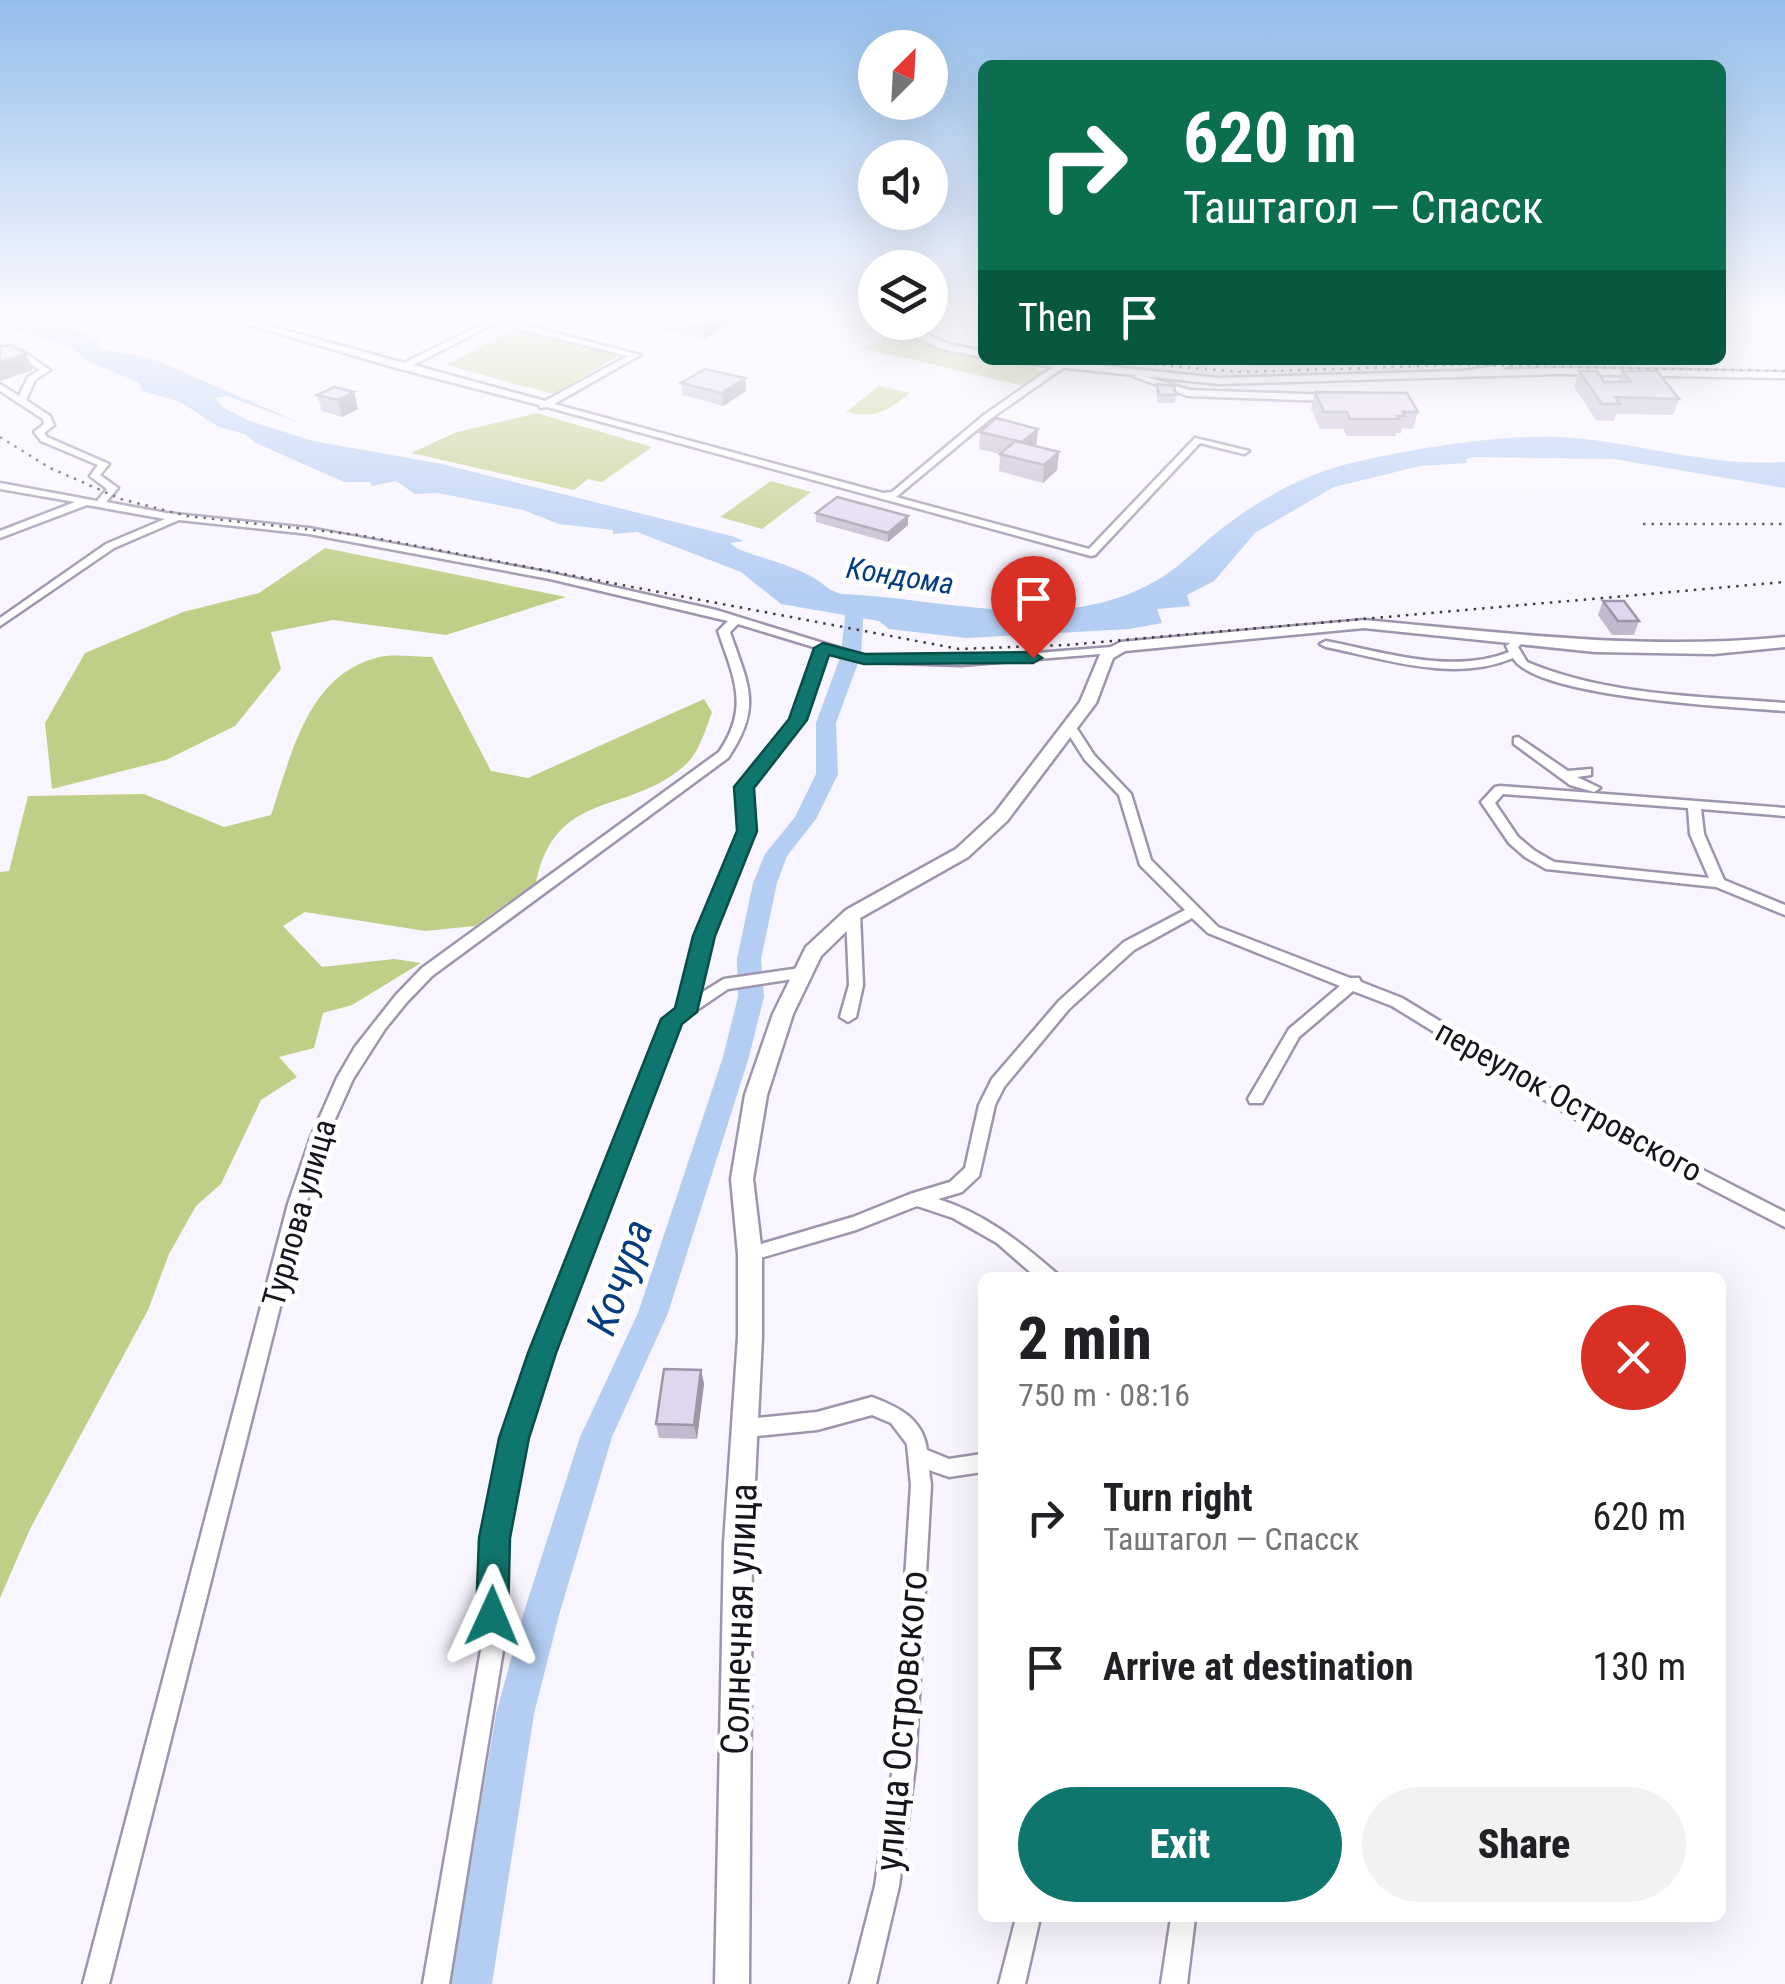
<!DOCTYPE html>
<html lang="en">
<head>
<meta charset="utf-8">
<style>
	body { margin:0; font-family:"Roboto Condensed",sans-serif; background:#f2f2f2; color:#202124; height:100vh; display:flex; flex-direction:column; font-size:38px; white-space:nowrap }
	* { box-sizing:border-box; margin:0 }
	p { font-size:32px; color:#757577 }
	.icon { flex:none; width:55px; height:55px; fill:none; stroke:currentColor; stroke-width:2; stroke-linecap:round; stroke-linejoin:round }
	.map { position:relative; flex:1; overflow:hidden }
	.drawer { position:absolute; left:978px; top:1272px; width:748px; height:650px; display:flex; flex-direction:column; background:#fff; border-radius:15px; box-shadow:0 10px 40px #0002 }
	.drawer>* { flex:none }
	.guide { position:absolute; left:978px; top:60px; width:748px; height:305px; border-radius:15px; box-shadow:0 10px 40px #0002; background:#0b6e4f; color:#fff; overflow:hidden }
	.needle { width:65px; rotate:24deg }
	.buttons { position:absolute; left:858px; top:30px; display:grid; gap:20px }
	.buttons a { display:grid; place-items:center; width:90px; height:90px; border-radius:50%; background:#fff; box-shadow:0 10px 40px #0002; font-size:50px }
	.pin { position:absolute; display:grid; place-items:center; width:85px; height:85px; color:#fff; margin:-102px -42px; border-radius:50% 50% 50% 0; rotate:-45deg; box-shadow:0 0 10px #0007 }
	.pin .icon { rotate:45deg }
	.me { position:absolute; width:110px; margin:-55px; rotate:1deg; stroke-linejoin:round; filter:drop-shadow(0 0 8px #0008) }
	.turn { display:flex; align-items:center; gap:35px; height:210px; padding:0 40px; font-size:45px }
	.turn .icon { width:130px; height:130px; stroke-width:2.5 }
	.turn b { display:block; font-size:70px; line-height:85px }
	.then { display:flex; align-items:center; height:95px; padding:0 40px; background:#0003; gap:20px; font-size:38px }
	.round { display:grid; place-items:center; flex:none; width:105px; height:105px; border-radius:52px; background:#f2f2f2 }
	.summary { display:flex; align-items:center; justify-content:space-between; height:170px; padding:0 40px }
	h1 { font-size:60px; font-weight:800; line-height:75px }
	.cta { display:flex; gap:20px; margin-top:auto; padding:20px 40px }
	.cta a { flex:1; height:115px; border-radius:60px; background:#0f766e; color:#fff; font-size:40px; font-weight:800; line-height:115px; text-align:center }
	.cta a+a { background:#f2f2f2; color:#202124 }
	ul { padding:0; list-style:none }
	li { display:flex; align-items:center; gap:30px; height:150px; padding:0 40px }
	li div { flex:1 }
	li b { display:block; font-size:38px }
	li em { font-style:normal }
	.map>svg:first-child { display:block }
	.green { fill:#c0cf87 }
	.water { fill:#b3cdf3 }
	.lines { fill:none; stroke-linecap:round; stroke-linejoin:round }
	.river { fill:#b3cdf3; fill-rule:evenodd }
	.minor-casing { stroke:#9e95ac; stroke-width:5 }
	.major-casing { stroke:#9e95ac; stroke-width:5 }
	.minor { fill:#fff; fill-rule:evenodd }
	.major { fill:#fff; fill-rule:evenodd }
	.rail { stroke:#3e3b43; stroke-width:2.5; stroke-dasharray:2.5 6; stroke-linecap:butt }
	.wall { fill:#c1b9ce }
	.shaded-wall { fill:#9d96a7 }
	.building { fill:#e0d7ef; stroke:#9d96a7; stroke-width:2.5 }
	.route { fill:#0f766e; stroke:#0a4d48; stroke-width:2.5 }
	.labels { text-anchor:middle; stroke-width:10; stroke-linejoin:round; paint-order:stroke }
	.far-water-label { font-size:30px; font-style:italic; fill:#043c82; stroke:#fff }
	.street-label { font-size:32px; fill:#17141c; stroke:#fff }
	.near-street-label { font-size:38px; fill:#17141c; stroke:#fff }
	.near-water-label { font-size:42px; font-style:italic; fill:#043c82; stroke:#fff }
</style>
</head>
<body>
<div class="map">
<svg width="1785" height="1984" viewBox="0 0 1785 1984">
	<rect width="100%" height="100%" fill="#f9f5ff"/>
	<!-- green -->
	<g class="green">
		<polygon points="517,328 622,354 553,394 446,365"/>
		<polygon points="894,333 982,360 1027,365 1045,373 1036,382 1019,385 863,348"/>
		<path d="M879 386 910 393C888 411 875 419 846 412Z"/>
		<polygon points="537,413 652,447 602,482 588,479 574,490 411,453 457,432"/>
		<polygon points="771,481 811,492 762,529 720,517"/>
		<polygon points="325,548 566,597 446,635 333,620 271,632 281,669 235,726 166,760 52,789 45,723 85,653 183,612 259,593"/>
		<path d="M432 657 491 771 528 778 704 699 712 712C705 731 699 754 683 767 625 816 556 789 536 882L475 926 425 931 305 912 283 926 322 967 394 959 421 963 352 1005 323 1013 314 1048 279 1057 297 1077 261 1100 221 1184 196 1206 169 1254 148 1310 30 1529 0 1598V872L9 871 28 796 144 794 224 827 271 815C291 756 307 676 376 658 392 653 415 657 432 657Z"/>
	</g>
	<!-- water -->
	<path class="water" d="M0 319C44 319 61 322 97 339L99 348 153 359 300 423 227 396 215 398 224 408 250 421 313 441 442 464 735 537 744 541 730 543 738 549C764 559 792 565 816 579 823 584 833 593 842 594 945 598 1063 637 1159 579 1183 565 1205 540 1229 523 1271 492 1314 470 1365 460 1423 447 1517 432 1575 438 1645 445 1715 467 1785 462V488L1614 459 1475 457 1466 459 1467 463 1420 466 1334 487 1255 533 1214 581 1187 595 1190 606 1157 609 1162 623 1129 629 966 638 889 629 879 621 781 604 741 572 637 532 613 534V530L559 524 523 510 438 493 415 494 396 481 372 486 370 482H344L256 443 245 434 219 427 180 402 143 391 138 382 85 360 72 347 0 325Z"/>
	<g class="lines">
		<!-- river -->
		<polygon class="river" points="855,601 864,607 861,655 836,723 838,774 816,819 787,856 777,883 761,959 764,997 749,1057 668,1313 612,1437 559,1615 534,1714 492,1984 450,1984 496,1714 523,1615 580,1437 638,1313 723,1057 738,997 737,959 753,883 765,854 795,817 816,774 816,723 841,655 846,607"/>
		<defs>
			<g id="minor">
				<polygon points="116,319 124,319 124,320 120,322"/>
				<polygon points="229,319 244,319 404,363 493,319 504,319 413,365 545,401 628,356 514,328 509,319 517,319 520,324 640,355 554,404 883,493 892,492 984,415 1057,364 1063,364 1063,368 990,419 896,497 1089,549 1195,438 1249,451 1244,454 1200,443 1095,555 1091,556 547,407 540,408 539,405 400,369"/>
				<path d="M22 351 50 370 35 380 26 400 50 416 54 425 44 433 47 437 109 464 100 475 118 488 106 502 166 513 309 528 550 573 716 610 865 656 961 659 1112 647 1118 650 1112 653 961 665 864 662 828 651 804 720 750 787 754 831 711 936 698 995 724 979 800 968 807 973 800 978 728 989 679 1022 551 1353 524 1438 505 1537 504 1644 449 1984H423L482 1644 485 1537 504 1438 533 1353 665 1019 679 1009 697 936 740 831 738 787 792 719 817 648 738 624 730 632C748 685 763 706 728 758L432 976 407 1002 385 1029 353 1079 327 1137 306 1204 109 1984H83L288 1204 311 1137 337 1078 355 1047 396 995 422 968 719 752C750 707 734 678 718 631L728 621 550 579 309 534 179 520 114 548 0 626V618L106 544 165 519 87 505 0 538V531L75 502 0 489V483L97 501 107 489 90 476 98 465 41 441 34 432 44 424 43 419 0 391V384L19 396 28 377 40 370 21 357 0 361V355Z"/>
				<polygon points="1248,360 1363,360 1359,363 1252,363"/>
				<polygon points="1507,360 1518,360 1501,370 1461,375 1457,372 1496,366"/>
				<polygon points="1135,373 1189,390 1330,395 1334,398 1330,401 1188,396 1135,377"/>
				<path d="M1518 638 1524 641 1518 647 1527 662C1608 696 1698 696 1785 703V711C1736 707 1536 698 1513 658 1454 683 1385 659 1326 647L1320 644 1326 641C1384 652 1452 675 1509 652L1506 646Z"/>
				<path d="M1070 723 1074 724 1094 755 1131 794 1151 860 1218 927 1350 978H1359L1361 982 1402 998 1586 1110 1785 1212V1227L1574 1118 1392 1006 1353 991 1299 1037 1262 1103H1250L1248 1099 1289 1029 1340 986 1208 933 1192 918 1134 950 1069 1009 1004 1087 995 1105 979 1176 962 1192 938 1199C985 1214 1019 1241 1056 1273L1059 1278H1037L997 1243 953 1218 917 1206 856 1230 750 1261 744 1259 741 1254 744 1249 853 1217 910 1194 950 1182 965 1168 979 1105 992 1079 1059 1001 1124 942 1185 910 1140 865 1119 795 1085 760 1064 727Z"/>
				<polygon points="1518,737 1568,771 1591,769 1591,775 1577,777 1600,788 1594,792 1570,785 1514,744 1514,738"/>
				<path d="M1500 786 1785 808V816L1701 809 1704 834 1724 880 1785 905V915L1716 887 1546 869 1525 857 1509 843 1481 802 1495 787ZM1503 794 1688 808 1690 834 1709 878 1554 862 1535 851 1518 837 1495 803Z"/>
				<polygon points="853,909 860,914 863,985 856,1017 848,1022 840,1017 849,985 846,914"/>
				<path d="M872 1397C899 1407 923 1419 927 1450L949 1459 982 1454V1472L949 1477 929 1470 931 1485 915 1767 899 1886 876 1984H850L875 1886 893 1767 911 1485 907 1444 891 1423 872 1415 817 1430 746 1437 739 1434 736 1428 739 1422 746 1419 817 1412Z"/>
				<polygon points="1016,1918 1040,1918 1025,1984 999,1984"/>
				<polygon points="1171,1918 1195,1918 1187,1984 1161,1984"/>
			</g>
			<g id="major">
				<polygon points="880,322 896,322 949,344 982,351 982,357 942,349"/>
				<polygon points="1013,360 1051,360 1218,378 1558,368 1785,372 1785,378 1558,374 1218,384 1019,363"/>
				<path d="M1364 620C1505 633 1644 651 1785 637V647L1714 654 1595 652 1364 628 1125 651 1113 658 1096 703 1007 821 968 857 860 918 821 956 793 1014 767 1095 753 1179 762 1254V1337L752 1543 749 1984H715L724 1543 738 1337V1254L731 1179 745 1095 773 1014 806 947 846 910 956 849 995 813 1080 702 1101 652 1121 642Z"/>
			</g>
		</defs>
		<!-- minor casing -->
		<use href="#minor" class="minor-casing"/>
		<!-- major casing -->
		<use href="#major" class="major-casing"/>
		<!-- minor -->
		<use href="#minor" class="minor"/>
		<!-- major -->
		<use href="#major" class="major"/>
		<!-- rail -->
		<g class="rail">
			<polyline points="964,319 982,327"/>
			<polyline points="1103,360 1240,372 1457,365 1785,371"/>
			<polyline points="0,437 50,468 121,499 187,516 359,535 959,649 1066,645 1785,582"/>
			<polyline points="1643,524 1785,524"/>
		</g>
	</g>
	<!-- wall -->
	<g class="wall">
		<polygon points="644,319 739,319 704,340 645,325"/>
		<polygon points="1579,371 1604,382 1618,382 1622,371 1679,399 1673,415 1616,414 1614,421 1596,420 1574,387"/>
		<polygon points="745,378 746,391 723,406 683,395 681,383"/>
		<polygon points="1157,384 1176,395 1175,403 1158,403 1156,392"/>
		<polygon points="354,392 358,409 342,417 322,411 317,395"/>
		<polygon points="1315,392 1418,412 1413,429 1402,428 1401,433 1396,433 1395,436 1347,436 1343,429 1320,429 1311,409"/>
		<polygon points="1038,429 1036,447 1059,452 1057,470 1043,483 999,471 1000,454 979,449 980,432"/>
		<polygon points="816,513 908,516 908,525 888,542 816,522"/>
		<polygon points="1603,601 1639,621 1634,635 1612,635 1598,615"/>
		<polygon points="701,1370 704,1384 697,1439 659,1438 656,1424"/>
	</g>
	<!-- shaded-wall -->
	<g class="shaded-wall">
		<polygon points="717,319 739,319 704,340 703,328"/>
		<polygon points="26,354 33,370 0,381 0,362"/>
		<polygon points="745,378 746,391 723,406 722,393"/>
		<polygon points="354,392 358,409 342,417 338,400"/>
		<polygon points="1038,429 1036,446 1021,460 1022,442"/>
		<polygon points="1059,452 1057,470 1043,483 1044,465"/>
		<polygon points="908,516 908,525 888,542 888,533"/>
		<polygon points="701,1370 704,1384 697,1439 694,1425"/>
	</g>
	<!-- building -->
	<g class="building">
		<polygon points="668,319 717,319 703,328"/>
		<polygon points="13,345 26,354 0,362 0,346"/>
		<polygon points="705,369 745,378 722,393 681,383"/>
		<polygon points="1579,371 1597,371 1604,382 1631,382 1622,371 1657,371 1679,399 1615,397 1620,404 1602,404"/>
		<polygon points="1157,384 1174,386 1176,395 1159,395"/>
		<polygon points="334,387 354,392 338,400 317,395"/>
		<polygon points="1315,392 1407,393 1418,412 1403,412 1405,416 1397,416 1399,419 1350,419 1347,412 1324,412"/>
		<polygon points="996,418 1038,429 1022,442 980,432"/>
		<polygon points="1015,441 1059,452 1044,465 1000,454"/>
		<polygon points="837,497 908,516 888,533 816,513"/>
		<polygon points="1603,601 1624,601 1639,621 1618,621"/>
		<polygon points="664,1369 701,1370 694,1425 656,1424"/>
	</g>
	<!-- sky -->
	<linearGradient id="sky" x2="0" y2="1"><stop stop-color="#93beec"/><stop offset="0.53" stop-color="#fcfaff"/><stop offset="1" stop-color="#fcfaff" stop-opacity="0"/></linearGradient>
	<rect width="1785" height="597" fill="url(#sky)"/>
	<!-- route -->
	<polygon class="route" points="823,643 865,654 1033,652 1042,658 1033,663 864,664 829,655 807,720 754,788 757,831 715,936 697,1012 682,1024 556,1353 529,1438 510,1538 508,1616 503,1628 492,1632 480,1628 476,1616 479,1538 499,1438 528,1353 661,1019 675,1008 693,936 737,831 734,787 789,719 814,648"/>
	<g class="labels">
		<!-- far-water labels -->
		<g class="far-water-label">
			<text transform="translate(900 576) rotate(9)" y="10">Кондома</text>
		</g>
		<!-- street labels -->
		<g class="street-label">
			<text transform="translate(1569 1101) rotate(29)" y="11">переулок Островского</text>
			<text transform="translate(299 1213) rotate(-74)" y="11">Турлова улица</text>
		</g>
		<!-- near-street labels -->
		<g class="near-street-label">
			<text transform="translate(739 1619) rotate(-88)" y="13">Солнечная улица</text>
			<text transform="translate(901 1721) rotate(-85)" y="13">улица Островского</text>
		</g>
		<!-- near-water labels -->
		<g class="near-water-label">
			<text transform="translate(619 1277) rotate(-70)" y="15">Кочура</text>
		</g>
	</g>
</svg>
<div class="buttons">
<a><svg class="needle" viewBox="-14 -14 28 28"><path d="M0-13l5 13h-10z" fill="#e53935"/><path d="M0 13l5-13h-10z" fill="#757577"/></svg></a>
<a><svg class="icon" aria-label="sound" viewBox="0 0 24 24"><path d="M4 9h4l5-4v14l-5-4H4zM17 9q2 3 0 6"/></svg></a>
<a><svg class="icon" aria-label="layers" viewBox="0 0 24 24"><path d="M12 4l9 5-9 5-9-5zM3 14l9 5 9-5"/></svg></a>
</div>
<div class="pin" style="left:1033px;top:658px;background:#d93025"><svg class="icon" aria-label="arrive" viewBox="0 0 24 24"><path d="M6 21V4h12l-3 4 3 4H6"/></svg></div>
<svg class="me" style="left:492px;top:1616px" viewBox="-20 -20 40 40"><path d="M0-17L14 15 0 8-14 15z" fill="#0f766e" stroke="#fff" stroke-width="4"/></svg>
<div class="guide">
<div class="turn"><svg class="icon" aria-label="right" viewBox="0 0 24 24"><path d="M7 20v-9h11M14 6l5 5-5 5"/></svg><div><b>620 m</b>Таштагол — Спасск</div></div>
<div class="then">Then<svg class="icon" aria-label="arrive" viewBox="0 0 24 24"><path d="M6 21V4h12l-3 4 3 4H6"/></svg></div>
</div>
<section class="drawer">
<div class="summary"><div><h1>2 min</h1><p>750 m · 08:16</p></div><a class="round" style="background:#d93025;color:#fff"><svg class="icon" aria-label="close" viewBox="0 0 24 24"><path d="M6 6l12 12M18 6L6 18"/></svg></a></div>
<ul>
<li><svg class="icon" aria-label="right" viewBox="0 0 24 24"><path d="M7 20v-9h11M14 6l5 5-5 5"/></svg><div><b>Turn right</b><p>Таштагол — Спасск</p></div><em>620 m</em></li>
<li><svg class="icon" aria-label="arrive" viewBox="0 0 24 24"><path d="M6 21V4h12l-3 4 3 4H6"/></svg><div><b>Arrive at destination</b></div><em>130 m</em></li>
</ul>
<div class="cta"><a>Exit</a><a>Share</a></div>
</section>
</div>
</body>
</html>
